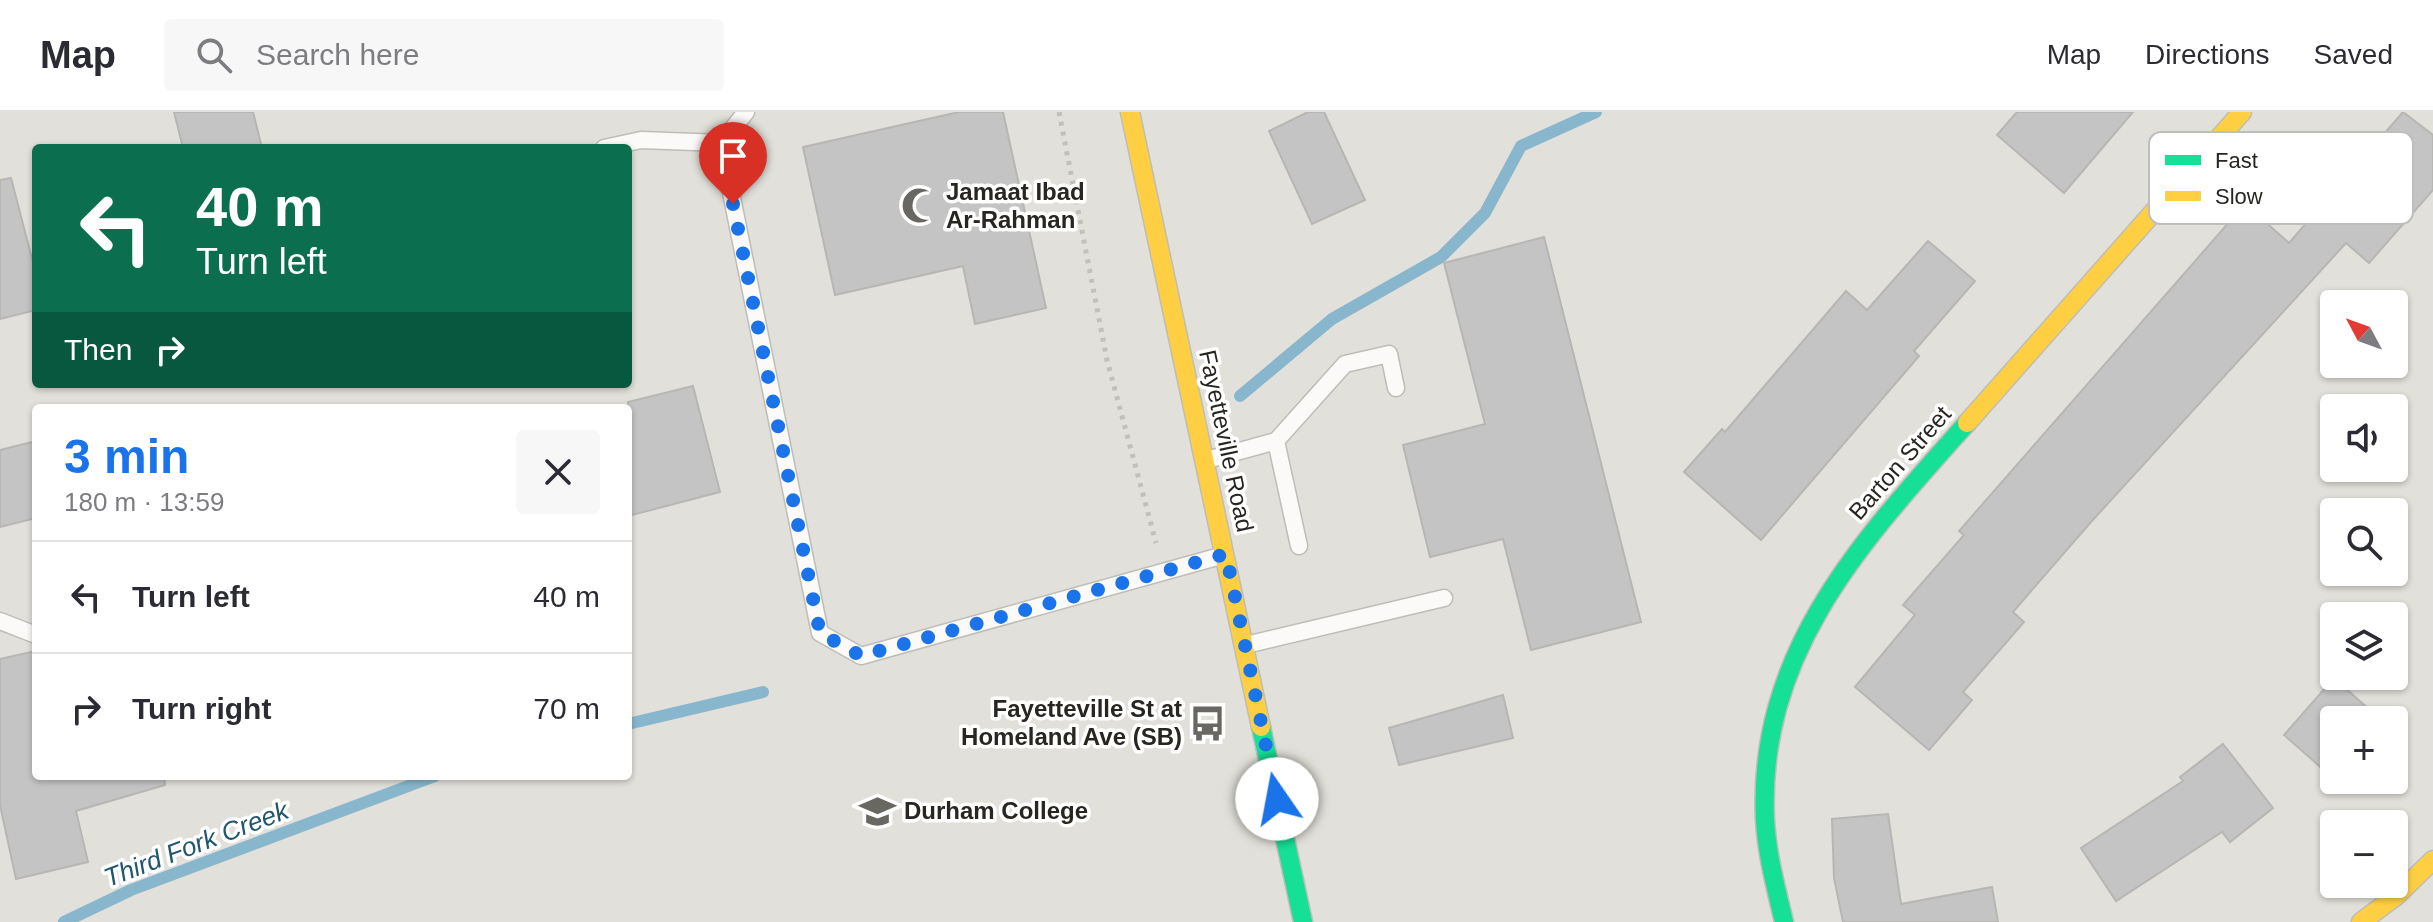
<!DOCTYPE html>
<html lang="en">
<head>
<meta charset="utf-8">
<style>
	body { margin:0; font-family:Arial,sans-serif; background:#f7f7f7; color:#2b2b33; height:100vh; display:flex; flex-direction:column; font-size:30px; white-space:nowrap }
	* { box-sizing:border-box; margin:0 }
	p { font-size:26px; color:#7c7c81 }
	.icon { flex:none; width:44px; height:44px; fill:none; stroke:currentColor; stroke-width:2; stroke-linecap:round; stroke-linejoin:round }
	.map { position:relative; flex:1; overflow:hidden }
	.side { position:absolute; left:32px; top:292px; width:600px; height:376px; display:flex; flex-direction:column; background:#fff; border-radius:8px; box-shadow:0 2px 6px #0004 }
	.side>* { flex:none }
	.banner { position:absolute; left:32px; top:32px; width:600px; height:244px; border-radius:8px; box-shadow:0 2px 6px #0004; background:#0b6e4f; color:#fff; overflow:hidden }
	.needle { width:52px; rotate:311deg }
	.controls { position:absolute; left:2320px; top:178px; display:grid; gap:16px }
	.controls a { display:grid; place-items:center; width:88px; height:88px; border-radius:8px; background:#fff; box-shadow:0 2px 6px #0004; font-size:40px }
	.pin { position:absolute; display:grid; place-items:center; width:68px; height:68px; color:#fff; margin:-82px -34px; border-radius:50% 50% 50% 0; rotate:-45deg; box-shadow:0 0 8px #0007 }
	.pin .icon { rotate:45deg }
	.me { position:absolute; width:88px; margin:-44px; rotate:348deg; stroke-linejoin:round; filter:drop-shadow(0 0 6px #0008) }
	.turn { display:flex; align-items:center; gap:28px; height:168px; padding:0 32px; font-size:36px }
	.turn .icon { width:104px; height:104px; stroke-width:2.5 }
	.turn b { display:block; font-size:56px; line-height:68px }
	.then { display:flex; align-items:center; height:76px; padding:0 32px; background:#0003; gap:16px; font-size:30px }
	.round { display:grid; place-items:center; flex:none; width:84px; height:84px; border-radius:8px; background:#f7f7f7 }
	.summary { display:flex; align-items:center; justify-content:space-between; height:136px; padding:0 32px }
	h1 { font-size:48px; font-weight:600; line-height:60px; color:#1a73e8 }
	ul { padding:0; list-style:none }
	li { display:flex; align-items:center; gap:24px; height:112px; padding:0 32px; border-top:2px solid #e1e1e2 }
	li div { flex:1 }
	li b { display:block; font-size:30px }
	li em { font-style:normal }
	header { display:flex; align-items:center; gap:48px; box-sizing:border-box; height:112px; padding:0 40px; background:#fff; border-bottom:2px solid #e1e1e2 }
	header strong { font-size:38px }
	nav { display:flex; gap:44px; margin-inline-start:auto; font-size:28px }
	.search { width:560px; height:72px; background:#f7f7f7; display:flex; align-items:center; gap:20px; box-sizing:border-box; padding:0 28px; border-radius:8px; color:#7c7c81; font-size:30px }
	.map>svg:first-child { display:block }
	.lines { fill:none; stroke-linecap:round; stroke-linejoin:round }
	.stream { stroke:#88b7cd; stroke-width:12 }
	.building { fill:#c5c4c4; stroke:#b7b6b5; stroke-width:2 }
	.lane-casing { stroke:#bebdb8; stroke-width:19 }
	.fast-casing { stroke:#bebdb8; stroke-width:21 }
	.slow-casing { stroke:#bebdb8; stroke-width:21 }
	.path { stroke:#c0c0bc; stroke-width:5; stroke-dasharray:4 6; stroke-linecap:butt }
	.lane { stroke:#fbfaf9; stroke-width:16 }
	.fast { stroke:#16e098; stroke-width:18 }
	.slow { stroke:#ffcf43; stroke-width:18 }
	.route { stroke:#1a73e8; stroke-width:14; stroke-dasharray:0 25.2 }
	.labels { text-anchor:middle; stroke-width:7; stroke-linejoin:round; paint-order:stroke }
	.poi-label { font-size:24px; font-weight:bold; fill:#272621; stroke:#fff; text-anchor:start }
	.street-label { font-size:24px; fill:#272621; stroke:#fff }
	.water-label { font-size:26px; font-style:italic; fill:#20566e; stroke:#fff }
	.key { fill:#fff; stroke:#bebebc; stroke-width:2 }
	.key-label { font-size:22px; fill:#272621 }
</style>
</head>
<body>
<header>
<strong>Map</strong>
<div class="search"><svg class="icon" aria-label="search" viewBox="0 0 24 24"><circle cx="10" cy="10" r="6"/><path d="M15 15l6 6"/></svg>Search here</div>
<nav><a>Map</a><a>Directions</a><a>Saved</a></nav>
</header>
<div class="map">
<svg width="2433" height="810" viewBox="0 0 2433 810">
	<rect width="100%" height="100%" fill="#e2e0da"/>
	<g class="lines">
		<!-- stream -->
		<g class="stream">
			<polyline points="1240,284 1332,207 1441,145 1485,101 1521,34 1596,0"/>
			<polyline points="628,612 763,580"/>
			<polyline points="64,810 131,778 435,664"/>
		</g>
	</g>
	<!-- building -->
	<g class="building">
		<polygon points="174,0 253,0 262,36 183,36"/>
		<polygon points="959,0 1003,0 1046,196 975,212 963,154 835,183 803,35"/>
		<polygon points="1308,0 1324,0 1365,88 1312,112 1269,19"/>
		<polygon points="2017,0 2133,0 2064,81 1997,23"/>
		<polygon points="2403,0 2433,23 2433,78 2369,151 2346,131 2091,410 2013,500 2024,510 1963,580 1972,588 1929,638 1855,575 1915,503 1903,493 1964,423 1959,419 2245,92 2289,131"/>
		<polygon points="11,66 36,162 36,198 0,207 0,68"/>
		<polygon points="1544,125 1641,510 1531,538 1503,427 1430,445 1403,333 1485,312 1444,151"/>
		<polygon points="1928,129 1975,169 1914,239 1919,244 1761,428 1684,360 1722,317 1725,320 1846,179 1867,198"/>
		<polygon points="693,274 720,380 628,404 628,290"/>
		<polygon points="36,329 36,406 0,415 0,338"/>
		<polygon points="36,539 36,664 164,664 165,673 76,699 88,750 16,767 0,693 0,547"/>
		<polygon points="2334,566 2381,608 2334,608 2334,667 2284,623"/>
		<polygon points="1503,583 1513,626 1399,653 1389,616"/>
		<polygon points="2223,632 2273,696 2230,730 2222,720 2116,789 2081,736 2183,669 2180,665"/>
		<polygon points="1888,702 1901,792 1992,775 1998,810 1843,810 1834,766 1832,707"/>
	</g>
	<g class="lines">
		<defs>
			<g id="lane">
				<polyline points="746,0 721,31 820,521 861,544 1224,443"/>
				<polyline points="604,36 641,28 721,31"/>
				<polyline points="1276,329 1299,434"/>
				<polyline points="1207,348 1276,329 1345,252 1389,242 1396,276"/>
				<polyline points="0,509 36,523"/>
				<polyline points="1246,533 1444,486"/>
			</g>
			<g id="fast">
				<polyline points="1261,615 1303,810"/>
				<path d="M1784 810C1776 776 1767 743 1765 708 1757 539 1863 428 1967 311"/>
			</g>
			<g id="slow">
				<polyline points="1130,0 1261,615"/>
				<polyline points="1967,311 2242,0"/>
				<polyline points="2361,810 2396,784 2433,748"/>
			</g>
		</defs>
		<!-- lane casing -->
		<use href="#lane" class="lane-casing"/>
		<!-- fast casing -->
		<use href="#fast" class="fast-casing"/>
		<!-- slow casing -->
		<use href="#slow" class="slow-casing"/>
		<!-- path -->
		<polyline class="path" points="1059,0 1107,248 1156,431"/>
		<!-- lane -->
		<use href="#lane" class="lane"/>
		<!-- fast -->
		<use href="#fast" class="fast"/>
		<!-- slow -->
		<use href="#slow" class="slow"/>
	</g>
	<g class="lines">
		<!-- route -->
		<polyline class="route" points="733,92 820,521 861,544 1226,442 1277,687"/>
	</g>
	<!-- icons -->
	<defs>
		<symbol id="mosque-bare" viewBox="-9 -9 18 18"><path d="M3.5-4.9A6 6 0 1 0 3.5 4.9A5 5 0 1 1 3.5-4.9Z" fill="#686762" stroke="#fff" stroke-width="2.5" paint-order="stroke"/></symbol>
		<symbol id="bus-bare" viewBox="-9 -9 18 18"><path d="M-5-6H5V4H4V6H2V4H-2V6H-4V4H-5ZM-3.5-4V0h7V-4ZM-3.5 1.2v1.5H-2V1.2ZM2 1.2v1.5H3.5V1.2Z" fill="#686762" stroke="#fff" stroke-width="2.5" paint-order="stroke"/></symbol>
		<symbol id="school-bare" viewBox="-9 -9 18 18"><path d="M0-5L7-2L0 1L-7-2ZM-4 1L0 2.5L4 1V4Q0 6-4 4Z" fill="#686762" stroke="#fff" stroke-width="2.5" paint-order="stroke"/></symbol>
	</defs>
	<g fill-rule="evenodd">
		<use href="#mosque-bare" x="894" y="68" width="51" height="51"/>
		<use href="#bus-bare" x="1182" y="586" width="51" height="51"/>
		<use href="#school-bare" x="852" y="674" width="51" height="51"/>
	</g>
	<g class="labels">
		<!-- poi labels -->
		<g class="poi-label">
			<text x="946" y="88">Jamaat Ibad<tspan x="946" dy="28">Ar-Rahman</tspan></text>
			<text x="1182" y="605" text-anchor="end">Fayetteville St at<tspan x="1182" dy="28">Homeland Ave (SB)</tspan></text>
			<text x="904" y="707">Durham College</text>
		</g>
		<!-- street labels -->
		<g class="street-label">
			<text transform="translate(1226 329) rotate(78)" y="8">Fayetteville Road</text>
			<text transform="translate(1900 351) rotate(-49)" y="8">Barton Street</text>
		</g>
		<!-- water labels -->
		<g class="water-label">
			<text transform="translate(196 732) rotate(-21)" y="9">Third Fork Creek</text>
		</g>
	</g>
	<!-- legend -->
	<rect x="2149" y="20" width="264" height="92" rx="12" class="key"/>
	<rect x="2165" y="43" width="36" height="10" fill="#16e098"/>
	<rect x="2165" y="79" width="36" height="10" fill="#ffcf43"/>
	<g class="key-label">
		<text x="2215" y="56">Fast</text>
		<text x="2215" y="92">Slow</text>
	</g>
</svg>
<div class="controls">
<a><svg class="needle" viewBox="-14 -14 28 28"><path d="M0-13l5 13h-10z" fill="#e53935"/><path d="M0 13l5-13h-10z" fill="#7c7c81"/></svg></a>
<a><svg class="icon" aria-label="sound" viewBox="0 0 24 24"><path d="M4 9h4l5-4v14l-5-4H4zM17 9q2 3 0 6"/></svg></a>
<a><svg class="icon" aria-label="search" viewBox="0 0 24 24"><circle cx="10" cy="10" r="6"/><path d="M15 15l6 6"/></svg></a>
<a><svg class="icon" aria-label="layers" viewBox="0 0 24 24"><path d="M12 4l9 5-9 5-9-5zM3 14l9 5 9-5"/></svg></a>
<a>+</a>
<a>−</a>
</div>
<div class="pin" style="left:733px;top:92px;background:#d93025"><svg class="icon" aria-label="arrive" viewBox="0 0 24 24"><path d="M6 21V4h12l-3 4 3 4H6"/></svg></div>
<svg class="me" style="left:1277px;top:687px" viewBox="-20 -20 40 40"><circle r="19" fill="#fff"/><path d="M0-13L10 11 0 6-10 11z" fill="#1a73e8"/></svg>
<div class="banner">
<div class="turn"><svg class="icon" aria-label="left" viewBox="0 0 24 24"><path d="M17 20v-9H6M10 6l-5 5 5 5"/></svg><div><b>40 m</b>Turn left</div></div>
<div class="then">Then<svg class="icon" aria-label="right" viewBox="0 0 24 24"><path d="M7 20v-9h11M14 6l5 5-5 5"/></svg></div>
</div>
<section class="side">
<div class="summary"><div><h1>3 min</h1><p>180 m · 13:59</p></div><a class="round"><svg class="icon" aria-label="close" viewBox="0 0 24 24"><path d="M6 6l12 12M18 6L6 18"/></svg></a></div>
<ul>
<li><svg class="icon" aria-label="left" viewBox="0 0 24 24"><path d="M17 20v-9H6M10 6l-5 5 5 5"/></svg><div><b>Turn left</b></div><em>40 m</em></li>
<li><svg class="icon" aria-label="right" viewBox="0 0 24 24"><path d="M7 20v-9h11M14 6l5 5-5 5"/></svg><div><b>Turn right</b></div><em>70 m</em></li>
</ul>
</section>
</div>
</body>
</html>
